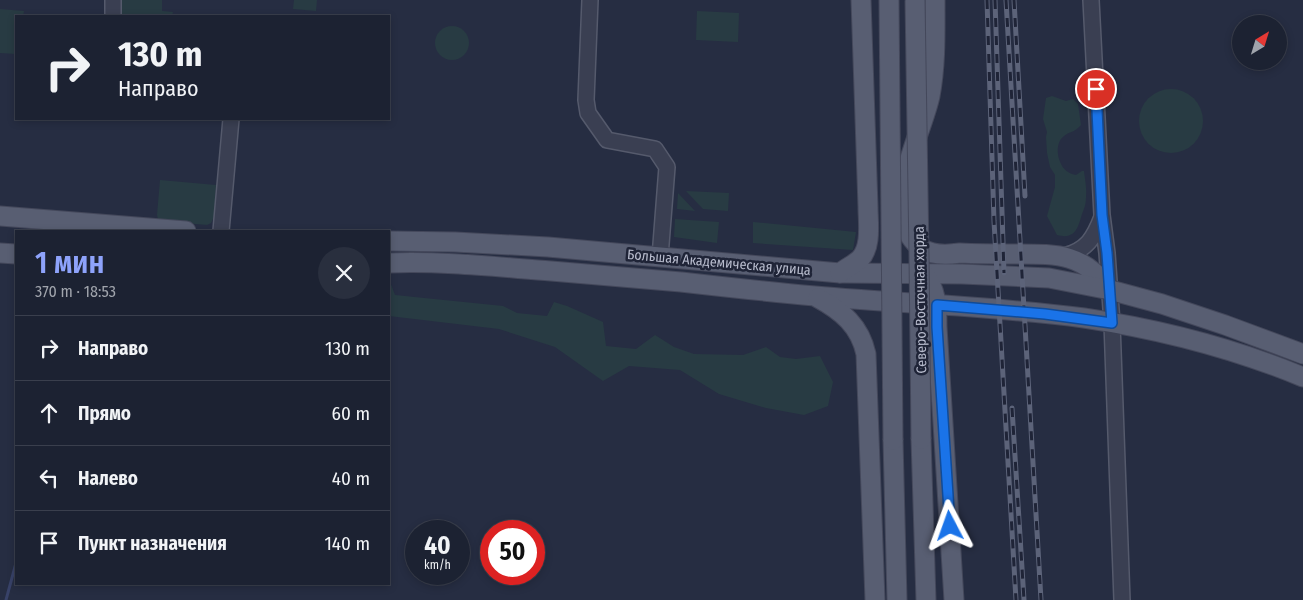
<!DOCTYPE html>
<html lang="ru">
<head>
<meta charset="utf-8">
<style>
	body { margin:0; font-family:"Fira Sans Condensed",sans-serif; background:#292f3e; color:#f1f3f6; height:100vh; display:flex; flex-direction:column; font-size:19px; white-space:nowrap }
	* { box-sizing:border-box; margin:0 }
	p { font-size:16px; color:#a0a4ac }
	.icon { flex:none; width:28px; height:28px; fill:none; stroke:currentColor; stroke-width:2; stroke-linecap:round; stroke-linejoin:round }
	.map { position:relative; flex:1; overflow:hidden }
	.details { position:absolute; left:15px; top:230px; width:375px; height:355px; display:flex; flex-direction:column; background:#1c2232; border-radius:0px; box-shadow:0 2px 8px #0003,0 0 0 1px #3a3f4d }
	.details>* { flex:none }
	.guide { position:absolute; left:15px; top:15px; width:375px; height:105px; border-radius:0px; box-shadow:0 2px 8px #0003,0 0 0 1px #3a3f4d; background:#1c2232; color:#f1f3f6; overflow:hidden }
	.needle { width:32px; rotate:38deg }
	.fabs { position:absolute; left:1232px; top:15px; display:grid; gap:10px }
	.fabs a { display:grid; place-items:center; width:55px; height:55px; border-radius:50%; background:#1c2232; box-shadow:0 2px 8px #0003,0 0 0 1px #3a3f4d; font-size:25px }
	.speed { position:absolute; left:405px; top:520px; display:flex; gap:10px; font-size:25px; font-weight:700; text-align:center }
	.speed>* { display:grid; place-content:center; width:65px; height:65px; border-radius:50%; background:#1c2232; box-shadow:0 2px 8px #0003,0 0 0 1px #3a3f4d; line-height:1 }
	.speed small { font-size:12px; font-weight:400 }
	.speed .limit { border:8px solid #d22; background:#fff; color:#111 }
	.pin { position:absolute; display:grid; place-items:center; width:42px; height:42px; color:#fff; margin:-21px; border:2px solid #fff; border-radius:50%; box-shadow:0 1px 5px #0007 }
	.me { position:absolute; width:55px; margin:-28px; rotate:356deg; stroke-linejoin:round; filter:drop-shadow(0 0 4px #0008) }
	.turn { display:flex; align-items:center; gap:18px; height:105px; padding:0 20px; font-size:22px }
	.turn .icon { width:65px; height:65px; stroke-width:2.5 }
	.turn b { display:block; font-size:35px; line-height:42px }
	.round { display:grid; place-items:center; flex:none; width:52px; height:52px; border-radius:26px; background:#292f3e }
	.head { display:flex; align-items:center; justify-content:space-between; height:85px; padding:0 20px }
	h1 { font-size:30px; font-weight:600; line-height:38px; color:#8ea3fb }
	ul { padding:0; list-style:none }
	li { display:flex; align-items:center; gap:15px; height:65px; padding:0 20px; border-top:1px solid #3a3f4d }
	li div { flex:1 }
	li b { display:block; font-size:19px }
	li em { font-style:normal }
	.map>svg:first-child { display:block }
	.green { fill:#283b43 }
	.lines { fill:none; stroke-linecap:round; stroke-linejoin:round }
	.stream { stroke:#384268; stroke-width:3 }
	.minor-casing { stroke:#555a6c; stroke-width:18 }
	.major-casing { stroke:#44485b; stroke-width:21 }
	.minor { stroke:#3a3f52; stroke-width:15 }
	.major { stroke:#585e72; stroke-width:19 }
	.rail-casing { stroke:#5c6379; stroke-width:5 }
	.rail { stroke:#1f2437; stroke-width:3; stroke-dasharray:9; stroke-linecap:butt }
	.major-bridge-casing { stroke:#44485b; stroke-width:21; stroke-linecap:butt }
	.major-bridge { stroke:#585e72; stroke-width:19 }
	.route-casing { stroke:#114b97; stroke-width:12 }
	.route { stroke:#1a73e8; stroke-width:9 }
	.labels { text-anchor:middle; stroke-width:5; stroke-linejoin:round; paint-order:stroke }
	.street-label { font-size:14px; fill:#b7bbcc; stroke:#1f2437 }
</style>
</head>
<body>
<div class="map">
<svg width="1303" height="600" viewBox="0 0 1303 600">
	<rect width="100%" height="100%" fill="#262d42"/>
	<!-- green -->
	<g class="green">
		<polygon points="117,0 162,0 162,11 173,12 172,16 119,16"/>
		<polygon points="294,0 317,0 316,11 293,9"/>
		<polygon points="0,9 24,11 23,16 16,16 16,54 0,53"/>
		<polygon points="697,11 739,13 738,42 696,40"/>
		<circle cx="452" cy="43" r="17"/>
		<circle cx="1171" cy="121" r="32"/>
		<path d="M1052 96 1066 101 1073 99 1078 104 1081 125C1074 133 1070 131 1064 136 1053 144 1058 166 1068 172 1071 174 1073 174 1076 175L1082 171H1084C1085 180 1087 189 1086 198 1086 204 1084 209 1082 214 1078 228 1075 240 1057 235L1047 216 1055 187V175L1050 167 1047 153 1046 137 1047 132 1043 119 1046 98Z"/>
		<polygon points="160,180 216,185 214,217 211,223 207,225 160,221 158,219 157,215"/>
		<polygon points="686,191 729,193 728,211 703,209"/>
		<polygon points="678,193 695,211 677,209"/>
		<polygon points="675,219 719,222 717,243 674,237"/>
		<polygon points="753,222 856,232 853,250 753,243"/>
		<polygon points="389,282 390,282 395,295 503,306 517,313 547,316 554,302 567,306 603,322 606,346 636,349 655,335 674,347 694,354 743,355 766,347 780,357 796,359 820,356 833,382 828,406 804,415 766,408 719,394 680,370 629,366 603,381 555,347 499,329 389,316"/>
	</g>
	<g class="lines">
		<!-- stream -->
		<polyline class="stream" points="6,600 16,563"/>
		<defs>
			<g id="minor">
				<polyline points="590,0 586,100 588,113 607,140 655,149 667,167 660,257"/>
				<polyline points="1091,0 1102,215 1107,253 1112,323 1122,600"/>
				<polyline points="113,16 113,0"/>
				<polyline points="221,231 231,119"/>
				<path d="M1064 256C1087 250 1094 238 1102 217"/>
			</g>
			<g id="major">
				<path d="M935 0C935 32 936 64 930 96 921 137 886 195 910 236 922 255 940 256 960 253 980 254 999 254 1018 254 1059 254 1084 254 1110 290"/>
				<polyline points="0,216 186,231"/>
				<polyline points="389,241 455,242 548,247 840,273 962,274 1049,278 1110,290 1162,304 1225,325 1303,354"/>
				<polyline points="0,253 16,254"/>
				<path d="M389 263C443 261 497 267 551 271 594 275 638 278 681 282 725 287 770 292 815 296 904 304 995 306 1084 318 1158 329 1233 348 1303 377"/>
				<path d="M840 273C846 268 855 264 860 259 872 246 868 223 868 207L861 0"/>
				<path d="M923 273C937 289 937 307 937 327L954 600"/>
				<path d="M818 298C842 311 860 326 866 354L875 600"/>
				<polyline points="921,439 926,600"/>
				<polyline points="893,440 897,600"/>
			</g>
		</defs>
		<!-- minor casing -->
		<use href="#minor" class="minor-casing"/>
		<!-- major casing -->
		<use href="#major" class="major-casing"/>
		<!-- minor -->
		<use href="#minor" class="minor"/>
		<!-- major -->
		<use href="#major" class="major"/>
		<defs>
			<g id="rail">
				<polyline points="987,0 994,221 1016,600"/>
				<polyline points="995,0 1004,273"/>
				<polyline points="1006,0 1041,600"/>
				<polyline points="1014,0 1025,196"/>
				<polyline points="1012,408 1024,600"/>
			</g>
		</defs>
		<!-- rail casing -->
		<use href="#rail" class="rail-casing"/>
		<!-- rail -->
		<use href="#rail" class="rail"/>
		<defs>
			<g id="major-bridge">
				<polyline points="889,0 893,440"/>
				<polyline points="915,0 919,255 921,439"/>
			</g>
		</defs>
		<!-- major-bridge casing -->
		<use href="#major-bridge" class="major-bridge-casing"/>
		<!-- major-bridge -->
		<use href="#major-bridge" class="major-bridge"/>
	</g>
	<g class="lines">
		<defs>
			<polyline id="route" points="950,526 937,327 937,305 1045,314 1112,323 1107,253 1102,215 1096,89"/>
		</defs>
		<!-- route casing -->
		<use href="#route" class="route-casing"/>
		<!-- route -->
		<use href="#route" class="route"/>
	</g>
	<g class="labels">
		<!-- street labels -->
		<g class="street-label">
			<text transform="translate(719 262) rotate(5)" y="5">Большая Академическая улица</text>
			<text transform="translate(920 300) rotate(-91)" y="5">Северо-Восточная хорда</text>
		</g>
	</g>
</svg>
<div class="fabs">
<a><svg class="needle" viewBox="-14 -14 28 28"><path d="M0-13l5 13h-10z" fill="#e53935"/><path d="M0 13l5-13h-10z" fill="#a0a4ac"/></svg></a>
</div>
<div class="speed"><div>40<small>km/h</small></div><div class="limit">50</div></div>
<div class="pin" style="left:1096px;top:89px;background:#d93025"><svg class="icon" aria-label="arrive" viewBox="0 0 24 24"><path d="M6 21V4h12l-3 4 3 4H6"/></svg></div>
<svg class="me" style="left:950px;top:526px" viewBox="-20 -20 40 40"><path d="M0-17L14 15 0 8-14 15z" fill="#1a73e8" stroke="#fff" stroke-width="4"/></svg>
<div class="guide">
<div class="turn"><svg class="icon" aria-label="right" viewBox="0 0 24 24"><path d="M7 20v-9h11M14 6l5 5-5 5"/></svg><div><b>130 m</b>Направо</div></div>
</div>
<section class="details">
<div class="head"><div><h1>1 мин</h1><p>370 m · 18:53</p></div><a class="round"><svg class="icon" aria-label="close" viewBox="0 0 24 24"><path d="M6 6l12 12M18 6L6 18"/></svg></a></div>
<ul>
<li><svg class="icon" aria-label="right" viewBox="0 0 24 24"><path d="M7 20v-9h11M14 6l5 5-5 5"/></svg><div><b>Направо</b></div><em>130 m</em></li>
<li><svg class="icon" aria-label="ahead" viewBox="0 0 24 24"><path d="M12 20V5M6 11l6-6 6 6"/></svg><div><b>Прямо</b></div><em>60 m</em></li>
<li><svg class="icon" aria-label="left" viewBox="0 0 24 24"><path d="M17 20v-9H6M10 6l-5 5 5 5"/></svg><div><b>Налево</b></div><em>40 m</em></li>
<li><svg class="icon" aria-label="arrive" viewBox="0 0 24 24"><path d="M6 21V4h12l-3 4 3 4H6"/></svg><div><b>Пункт назначения</b></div><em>140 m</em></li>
</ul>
</section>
</div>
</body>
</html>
